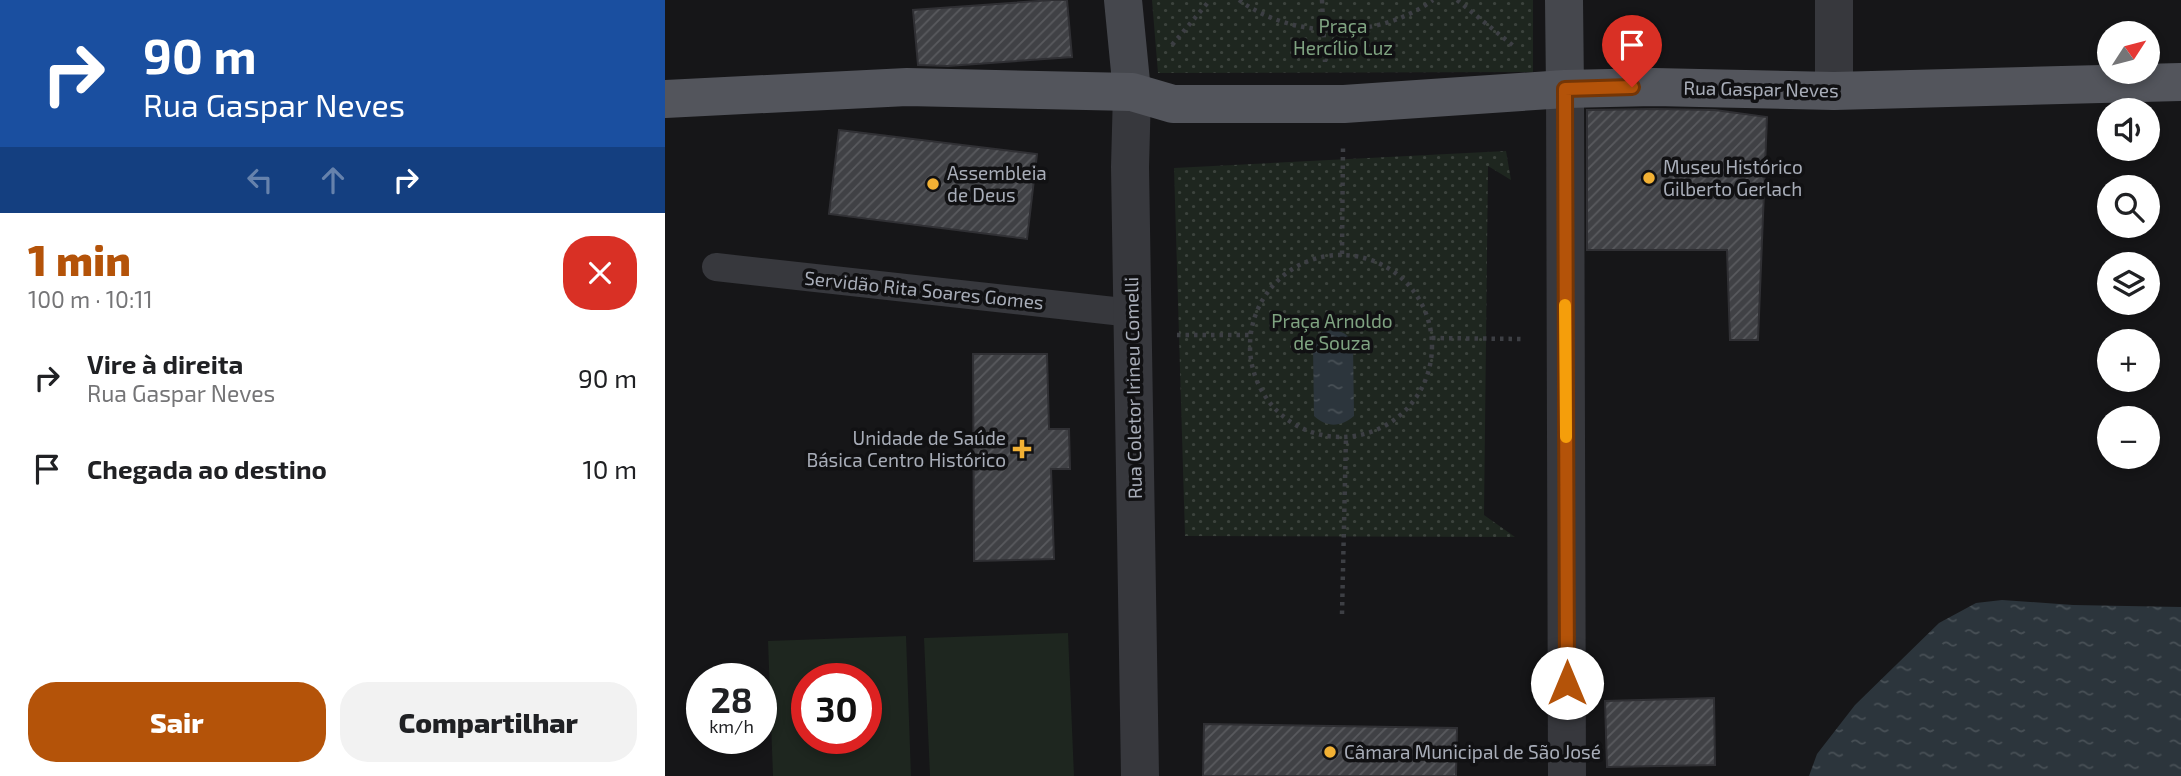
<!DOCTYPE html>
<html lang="pt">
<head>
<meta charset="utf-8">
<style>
	body { margin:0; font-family:"Exo 2",sans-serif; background:#f2f2f2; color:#202124; height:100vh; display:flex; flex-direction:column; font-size:26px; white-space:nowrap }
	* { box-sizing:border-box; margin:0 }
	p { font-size:23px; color:#757577 }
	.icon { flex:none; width:38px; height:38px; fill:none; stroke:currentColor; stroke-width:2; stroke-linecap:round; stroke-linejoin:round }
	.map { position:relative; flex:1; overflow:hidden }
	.panel { display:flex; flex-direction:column; background:#fff; width:665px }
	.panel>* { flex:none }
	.guide { background:#1a4fa0; color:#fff; overflow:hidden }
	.needle { width:46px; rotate:54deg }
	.fabs { position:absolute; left:1432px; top:21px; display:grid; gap:14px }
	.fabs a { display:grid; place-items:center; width:63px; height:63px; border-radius:50%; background:#fff; box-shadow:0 4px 10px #0003; font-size:35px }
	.speed { position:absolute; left:21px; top:663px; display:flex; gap:14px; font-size:35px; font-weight:700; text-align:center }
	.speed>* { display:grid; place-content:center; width:91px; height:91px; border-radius:50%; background:#fff; box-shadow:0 4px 10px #0003; line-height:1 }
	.speed small { font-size:18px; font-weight:400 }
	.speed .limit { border:10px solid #d22; background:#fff; color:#111 }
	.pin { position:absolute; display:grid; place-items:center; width:60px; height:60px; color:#fff; margin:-72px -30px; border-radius:50% 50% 50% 0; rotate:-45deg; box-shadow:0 0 7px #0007 }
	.pin .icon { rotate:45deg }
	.me { position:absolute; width:77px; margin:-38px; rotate:0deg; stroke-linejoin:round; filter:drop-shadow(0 0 5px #0008) }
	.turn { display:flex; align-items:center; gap:24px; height:147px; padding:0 28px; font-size:32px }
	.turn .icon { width:91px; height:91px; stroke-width:2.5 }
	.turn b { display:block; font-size:49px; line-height:60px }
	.lanes { display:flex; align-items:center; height:66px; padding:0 28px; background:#0003; justify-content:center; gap:35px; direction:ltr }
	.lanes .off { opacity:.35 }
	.round { display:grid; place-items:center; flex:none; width:74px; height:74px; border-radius:28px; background:#f2f2f2 }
	.head { display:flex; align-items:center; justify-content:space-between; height:119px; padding:0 28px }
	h1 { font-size:42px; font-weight:800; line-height:52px; color:#b45309 }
	.button { display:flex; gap:14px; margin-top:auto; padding:14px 28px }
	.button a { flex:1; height:80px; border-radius:28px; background:#b45309; color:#fff; font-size:28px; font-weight:800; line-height:80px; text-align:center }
	.button a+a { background:#f2f2f2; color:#202124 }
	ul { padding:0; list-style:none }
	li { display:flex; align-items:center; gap:21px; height:91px; padding:0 28px }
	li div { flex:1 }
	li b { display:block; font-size:26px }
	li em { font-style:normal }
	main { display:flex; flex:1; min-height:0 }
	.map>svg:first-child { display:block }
	.grass { fill:#1e261f; fill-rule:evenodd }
	.park { fill:url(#park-dots) }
	.water { fill:url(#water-ripples) }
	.building { fill:url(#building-hatch); stroke:#303034; stroke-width:2 }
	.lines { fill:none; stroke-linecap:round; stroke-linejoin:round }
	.path { stroke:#3d3f44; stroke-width:4.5; stroke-dasharray:3.5 5; stroke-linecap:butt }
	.service { stroke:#37383d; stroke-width:28 }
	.minor { stroke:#37383d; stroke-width:38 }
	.secondary { stroke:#45474d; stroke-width:38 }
	.primary { stroke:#53555c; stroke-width:38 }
	.route-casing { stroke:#753606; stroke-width:18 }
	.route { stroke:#b45309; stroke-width:12 }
	.slow { stroke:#f59e0b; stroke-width:12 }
	.poi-dot { fill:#f2b134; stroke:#111113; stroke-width:2.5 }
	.labels { text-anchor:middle; stroke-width:7; stroke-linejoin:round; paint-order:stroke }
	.park-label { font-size:19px; fill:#7fa381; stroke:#111113 }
	.street-label { font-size:19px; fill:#a8adb8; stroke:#111113 }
	.poi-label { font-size:19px; fill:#a8adb8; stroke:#111113; text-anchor:start }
</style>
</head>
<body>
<main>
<section class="panel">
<div class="guide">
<div class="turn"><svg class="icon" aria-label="right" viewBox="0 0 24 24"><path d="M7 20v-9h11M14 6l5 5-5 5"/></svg><div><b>90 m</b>Rua Gaspar Neves</div></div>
<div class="lanes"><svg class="icon off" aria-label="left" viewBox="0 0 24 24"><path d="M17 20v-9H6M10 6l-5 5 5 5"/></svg><svg class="icon off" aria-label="ahead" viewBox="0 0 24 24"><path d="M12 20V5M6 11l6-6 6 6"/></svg><svg class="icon" aria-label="right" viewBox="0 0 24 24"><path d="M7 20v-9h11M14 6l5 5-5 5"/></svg></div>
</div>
<div class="head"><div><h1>1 min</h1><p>100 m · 10:11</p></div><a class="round" style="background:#d93025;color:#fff"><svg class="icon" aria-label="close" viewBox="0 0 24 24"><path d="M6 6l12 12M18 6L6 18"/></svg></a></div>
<ul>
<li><svg class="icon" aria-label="right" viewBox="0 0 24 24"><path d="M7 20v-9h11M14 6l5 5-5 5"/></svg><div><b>Vire à direita</b><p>Rua Gaspar Neves</p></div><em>90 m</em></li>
<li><svg class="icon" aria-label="arrive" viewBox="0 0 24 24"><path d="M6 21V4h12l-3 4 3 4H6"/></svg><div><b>Chegada ao destino</b></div><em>10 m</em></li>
</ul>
<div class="button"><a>Sair</a><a>Compartilhar</a></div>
</section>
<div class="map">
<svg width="1516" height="776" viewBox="0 0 1516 776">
	<defs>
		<pattern id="park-dots" width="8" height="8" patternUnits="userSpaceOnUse" patternTransform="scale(1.75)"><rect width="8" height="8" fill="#1e261f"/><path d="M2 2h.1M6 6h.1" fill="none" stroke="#3c433d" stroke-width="1.8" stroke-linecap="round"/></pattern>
		<pattern id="water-ripples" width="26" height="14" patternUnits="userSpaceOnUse" patternTransform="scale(1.75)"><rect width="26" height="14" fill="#2c353c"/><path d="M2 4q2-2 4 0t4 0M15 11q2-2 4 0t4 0" fill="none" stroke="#485056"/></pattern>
		<pattern id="building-hatch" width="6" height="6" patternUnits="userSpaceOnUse" patternTransform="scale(1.75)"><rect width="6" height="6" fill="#404145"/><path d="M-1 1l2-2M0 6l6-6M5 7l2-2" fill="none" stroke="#595a5e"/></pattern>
	</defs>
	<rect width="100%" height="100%" fill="#161618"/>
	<!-- grass -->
	<g class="grass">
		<polygon points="403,633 409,776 265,776 259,638"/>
		<path d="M241 636 246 776H108L103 641ZM142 679H201V738H142Z"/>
	</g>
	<!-- park -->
	<g class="park">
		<polygon points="487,0 868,0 868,72 493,73"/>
		<polygon points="841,151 846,180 823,166 819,515 850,537 520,536 509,168"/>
	</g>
	<!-- water -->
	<g class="water">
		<path d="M667 330C677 331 684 334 688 345L689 416C676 427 662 428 649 416L648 345 657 332Z"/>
		<polygon points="1337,600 1408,605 1516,607 1516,776 1144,776 1152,754 1190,705 1274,623 1311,603"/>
	</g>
	<!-- building -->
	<g class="building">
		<polygon points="387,0 402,0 407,57 283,66 253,65 248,10"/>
		<polygon points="989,109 1050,110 1102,117 1093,340 1065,340 1062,250 922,250 922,110"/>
		<polygon points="174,130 372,154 362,239 164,214"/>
		<polygon points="308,354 382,354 384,429 404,429 405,469 386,469 389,559 309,561"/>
		<polygon points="1049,698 1050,765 942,767 940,701"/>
		<polygon points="539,724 792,728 791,776 538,776"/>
	</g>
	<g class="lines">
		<!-- path -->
		<g class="path">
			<path d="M574 0C629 40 713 40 768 0"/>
			<polyline points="657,0 660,62"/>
			<polyline points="792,0 851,48"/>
			<polyline points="507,45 545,0"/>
			<polyline points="677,254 678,147"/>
			<circle cx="676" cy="346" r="91"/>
			<polyline points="512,335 584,335"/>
			<polyline points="767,338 857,339"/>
			<polyline points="677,614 681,437"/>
		</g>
		<!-- service -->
		<polyline class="service" points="51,267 467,313"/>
		<!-- minor -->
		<g class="minor">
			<polyline points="1169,0 1169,91"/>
			<polyline points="900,89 902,776"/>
			<polyline points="467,92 465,167 475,776"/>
		</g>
		<!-- secondary -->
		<g class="secondary">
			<polyline points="458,0 467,92"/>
			<polyline points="899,0 900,89"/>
		</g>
		<!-- primary -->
		<polyline class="primary" points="0,99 242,87 467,92 508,104 679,104 900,89 989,87 1169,91 1516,82"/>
	</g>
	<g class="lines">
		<defs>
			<polyline id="route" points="902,683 900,89 967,87"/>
		</defs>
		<!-- route casing -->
		<use href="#route" class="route-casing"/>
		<!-- route -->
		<use href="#route" class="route"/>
		<!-- slow -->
		<polyline class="slow" points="900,305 901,437"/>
	</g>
	<!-- markers -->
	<g class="poi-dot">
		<circle cx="984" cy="178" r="7"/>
		<circle cx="268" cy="184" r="7"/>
		<path d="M353.5 438.5h7v7h7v7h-7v7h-7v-7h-7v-7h7z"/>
		<circle cx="665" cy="752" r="7"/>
	</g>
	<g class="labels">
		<!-- park labels -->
		<g class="park-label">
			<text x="678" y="33">Praça<tspan x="678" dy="22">Hercílio Luz</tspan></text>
			<text x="667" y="328">Praça Arnoldo<tspan x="667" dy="22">de Souza</tspan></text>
		</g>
		<!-- street labels -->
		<g class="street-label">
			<text transform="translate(1096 89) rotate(1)" y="7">Rua Gaspar Neves</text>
			<text transform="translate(259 290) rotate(6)" y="7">Servidão Rita Soares Gomes</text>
			<text transform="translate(468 388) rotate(-91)" y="7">Rua Coletor Irineu Comelli</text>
		</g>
		<!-- poi labels -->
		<g class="poi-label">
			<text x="998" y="174">Museu Histórico<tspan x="998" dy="22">Gilberto Gerlach</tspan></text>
			<text x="282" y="180">Assembleia<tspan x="282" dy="22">de Deus</tspan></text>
			<text x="341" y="445" text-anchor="end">Unidade de Saúde<tspan x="341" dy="22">Básica Centro Histórico</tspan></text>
			<text x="679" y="759">Câmara Municipal de São José</text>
		</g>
	</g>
</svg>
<div class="fabs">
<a><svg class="needle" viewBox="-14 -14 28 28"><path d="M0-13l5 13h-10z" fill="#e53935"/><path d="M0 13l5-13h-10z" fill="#757577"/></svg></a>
<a><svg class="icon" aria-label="sound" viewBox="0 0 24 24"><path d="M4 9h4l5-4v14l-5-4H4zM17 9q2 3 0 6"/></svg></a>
<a><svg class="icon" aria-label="search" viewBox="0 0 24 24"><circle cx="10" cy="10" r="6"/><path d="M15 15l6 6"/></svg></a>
<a><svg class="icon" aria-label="layers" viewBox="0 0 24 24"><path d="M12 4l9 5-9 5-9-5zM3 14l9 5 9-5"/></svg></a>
<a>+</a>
<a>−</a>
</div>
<div class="speed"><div>28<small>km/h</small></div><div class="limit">30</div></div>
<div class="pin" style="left:967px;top:87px;background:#d93025"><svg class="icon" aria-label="arrive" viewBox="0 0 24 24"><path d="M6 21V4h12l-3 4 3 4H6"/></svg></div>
<svg class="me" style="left:902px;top:683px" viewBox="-20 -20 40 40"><circle r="19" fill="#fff"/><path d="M0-13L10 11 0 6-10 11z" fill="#b45309"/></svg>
</div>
</main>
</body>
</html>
